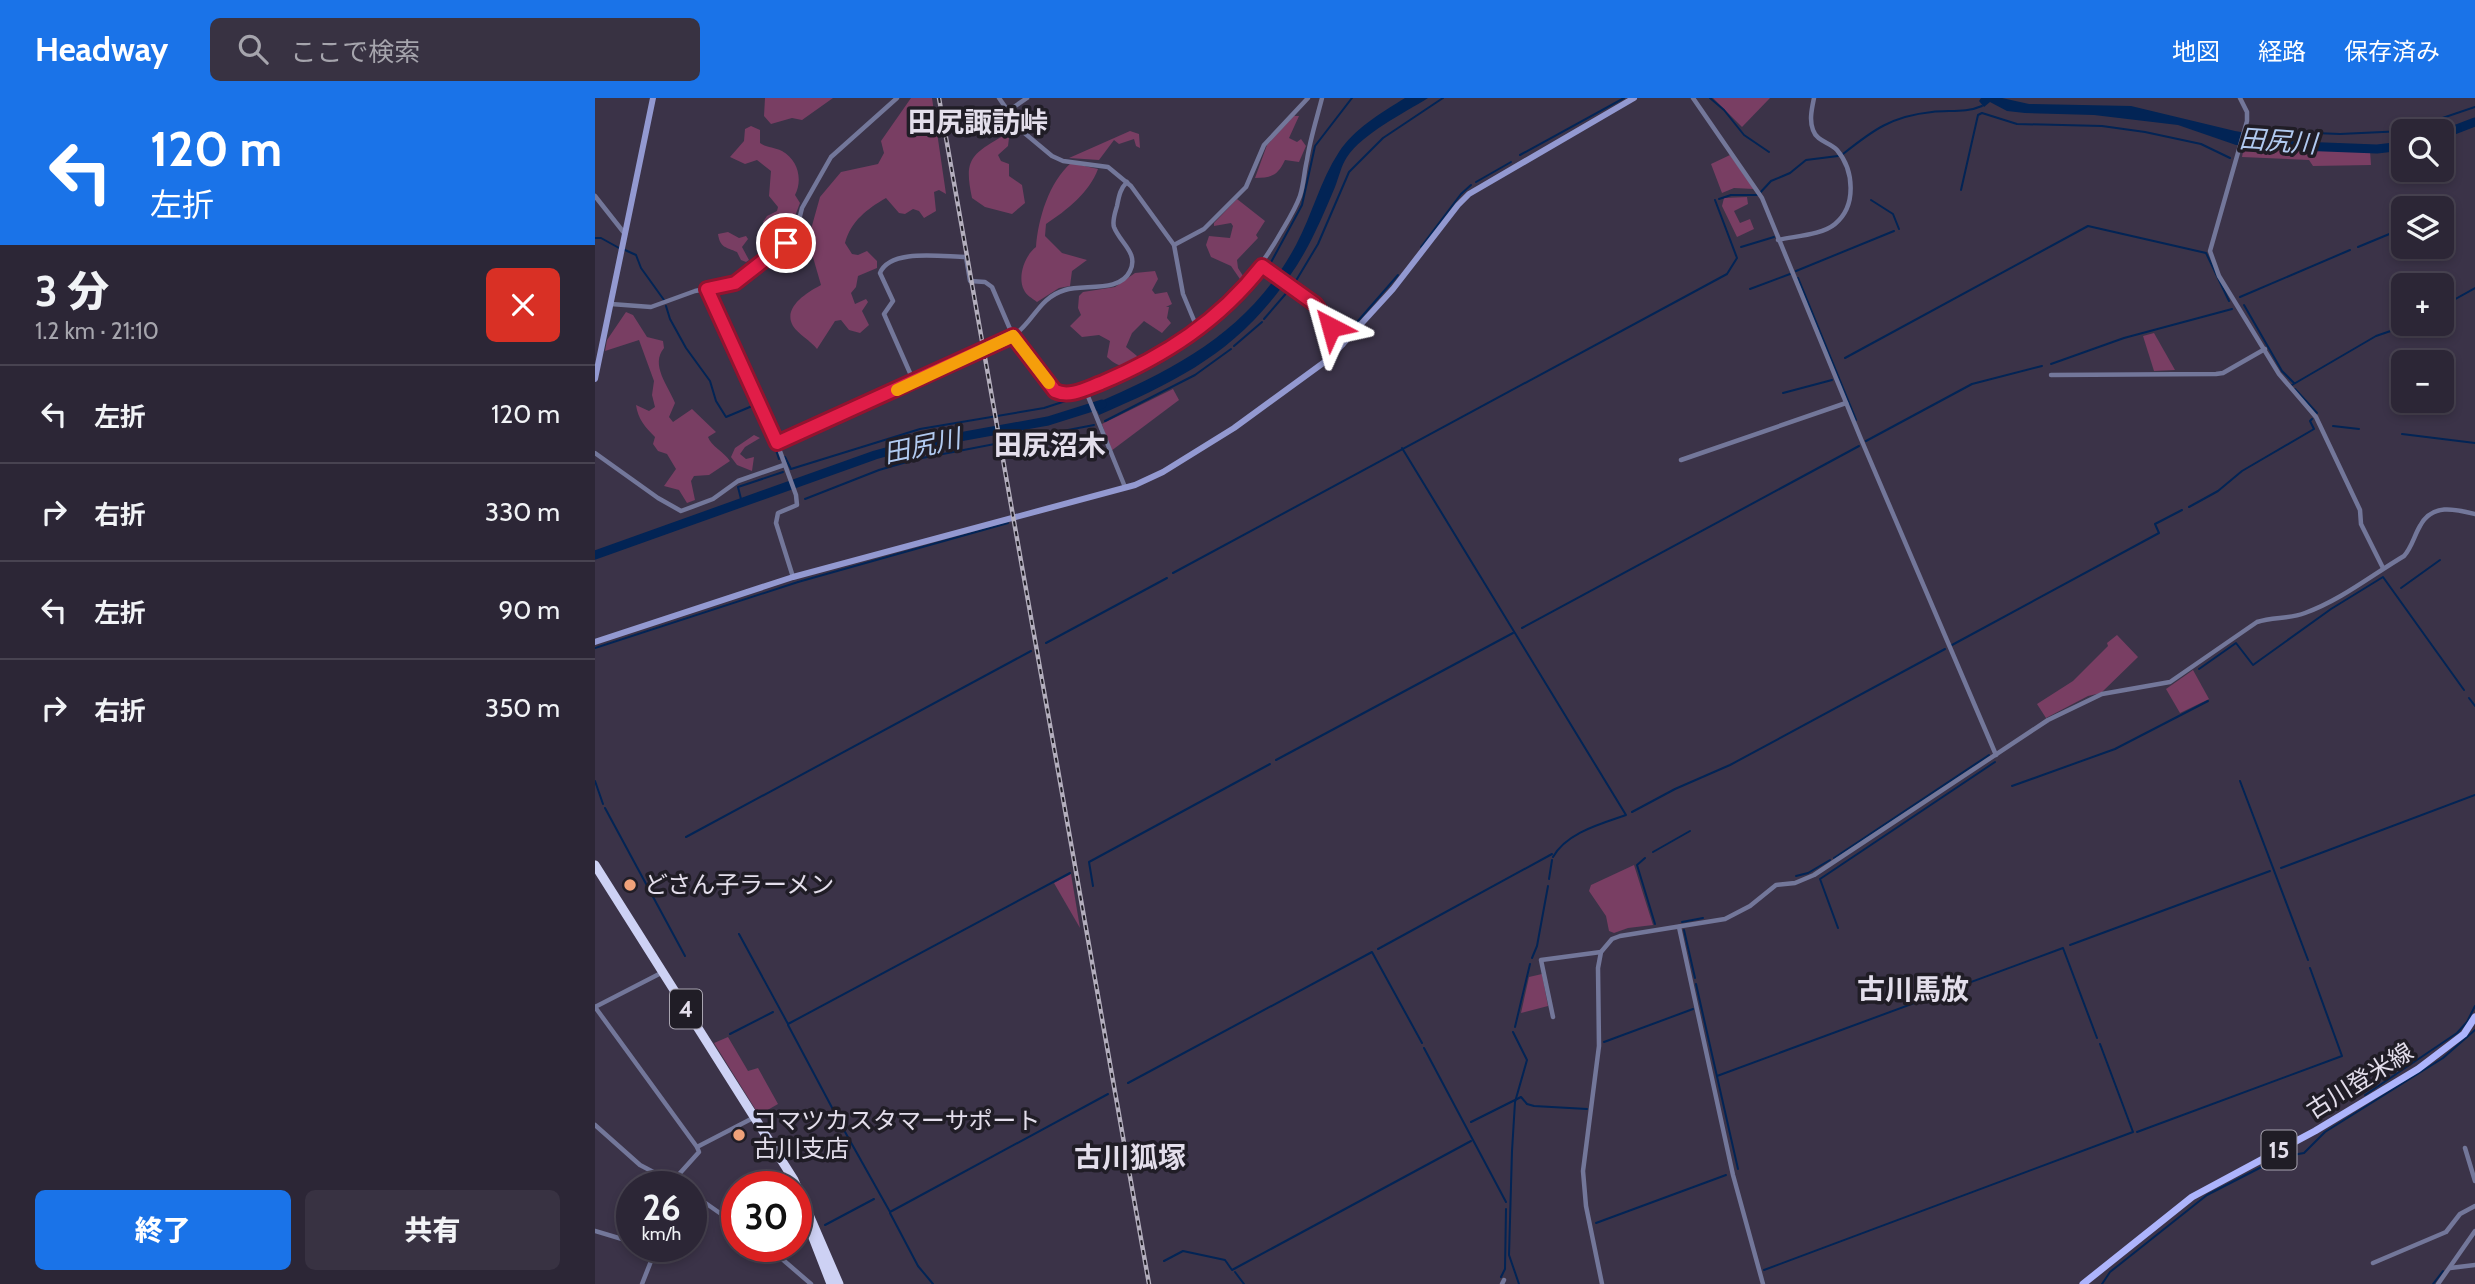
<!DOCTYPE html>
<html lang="ja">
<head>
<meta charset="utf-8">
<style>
	body { margin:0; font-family:Cabin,"Noto Sans JP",sans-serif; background:#383242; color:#f1f3f6; height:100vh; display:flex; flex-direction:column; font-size:26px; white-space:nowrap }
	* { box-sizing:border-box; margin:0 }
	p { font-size:23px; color:#a6a5ad }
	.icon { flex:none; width:38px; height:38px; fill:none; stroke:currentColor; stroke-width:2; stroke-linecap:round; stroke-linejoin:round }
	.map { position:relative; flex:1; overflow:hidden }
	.details { display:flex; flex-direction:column; background:#2c2636; width:595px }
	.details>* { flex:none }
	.top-card { background:#1a73e8; color:#fff; overflow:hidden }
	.buttons { position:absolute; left:1796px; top:21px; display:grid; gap:14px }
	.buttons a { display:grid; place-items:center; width:63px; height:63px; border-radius:10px; background:#2c2636; box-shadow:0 4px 10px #0003,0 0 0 2px #484351; font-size:35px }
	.speed { position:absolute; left:21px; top:1073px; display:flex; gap:14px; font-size:35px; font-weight:700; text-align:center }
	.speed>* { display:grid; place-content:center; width:91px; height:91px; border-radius:50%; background:#2c2636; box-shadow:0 4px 10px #0003,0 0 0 2px #484351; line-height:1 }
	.speed small { font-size:18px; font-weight:400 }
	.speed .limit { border:10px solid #d22; background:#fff; color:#111 }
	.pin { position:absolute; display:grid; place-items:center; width:60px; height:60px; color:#fff; margin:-30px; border:4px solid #fff; border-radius:50%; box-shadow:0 2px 7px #0007 }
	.me { position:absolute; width:77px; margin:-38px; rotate:321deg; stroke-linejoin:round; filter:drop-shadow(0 0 5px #0008) }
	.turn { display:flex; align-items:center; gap:24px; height:147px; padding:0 35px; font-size:32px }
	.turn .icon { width:91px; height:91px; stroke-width:2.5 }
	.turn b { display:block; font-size:49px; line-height:60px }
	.round { display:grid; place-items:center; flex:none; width:74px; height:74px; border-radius:10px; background:#383242 }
	.summary { display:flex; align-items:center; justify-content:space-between; height:119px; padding:0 35px }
	h1 { font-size:42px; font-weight:800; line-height:52px }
	.primary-button { display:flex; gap:14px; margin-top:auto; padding:14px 35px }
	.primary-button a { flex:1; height:80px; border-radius:10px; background:#1a73e8; color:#fff; font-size:28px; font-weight:800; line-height:80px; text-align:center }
	.primary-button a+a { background:#383242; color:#f1f3f6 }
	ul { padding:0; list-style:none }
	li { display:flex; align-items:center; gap:21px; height:98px; padding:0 35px; border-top:2px solid #484351 }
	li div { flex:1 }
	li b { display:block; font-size:26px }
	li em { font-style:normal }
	header { display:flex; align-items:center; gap:42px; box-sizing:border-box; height:98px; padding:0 35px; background:#1a73e8; color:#fff }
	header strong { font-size:33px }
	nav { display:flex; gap:38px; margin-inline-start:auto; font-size:24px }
	.search { width:490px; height:63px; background:#383242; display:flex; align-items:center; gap:18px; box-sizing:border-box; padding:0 24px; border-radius:10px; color:#a6a5ad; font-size:26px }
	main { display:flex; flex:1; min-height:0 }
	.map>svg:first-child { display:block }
	.green { fill:#793e63 }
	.water { fill:#022455 }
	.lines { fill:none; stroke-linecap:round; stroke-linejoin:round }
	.stream { stroke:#022455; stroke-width:2 }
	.river { stroke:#022455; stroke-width:9 }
	.street { stroke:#73779a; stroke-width:4.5 }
	.secondary { stroke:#9399d1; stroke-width:6 }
	.primary { stroke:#adb4fc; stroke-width:7 }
	.highway { stroke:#cdd1f4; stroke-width:9 }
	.rail-casing { stroke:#b3aebd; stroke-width:4.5 }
	.rail { stroke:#201d26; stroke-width:2; stroke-dasharray:5; stroke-linecap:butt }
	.route-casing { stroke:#92132f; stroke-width:18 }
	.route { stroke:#e11d48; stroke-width:12 }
	.slow { stroke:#f59e0b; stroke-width:12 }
	.poi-dot { fill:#f0a27a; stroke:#201d26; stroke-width:2.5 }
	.labels { text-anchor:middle; stroke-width:7; stroke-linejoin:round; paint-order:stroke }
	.shield { fill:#201d26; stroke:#a8a4b0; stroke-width:2 }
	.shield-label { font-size:23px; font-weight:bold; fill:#e3deeb }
	.poi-label { font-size:24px; fill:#e3deeb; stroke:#201d26; text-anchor:start }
	.street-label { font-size:24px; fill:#e3deeb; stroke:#201d26 }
	.water-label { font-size:26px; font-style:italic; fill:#b1caf0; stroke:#201d26 }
	.quarter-label { font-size:28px; font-weight:bold; fill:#e3deeb; stroke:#201d26 }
</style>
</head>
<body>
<header>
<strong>Headway</strong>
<div class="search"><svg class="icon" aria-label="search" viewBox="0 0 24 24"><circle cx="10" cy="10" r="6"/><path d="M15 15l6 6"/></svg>ここで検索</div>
<nav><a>地図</a><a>経路</a><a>保存済み</a></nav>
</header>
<main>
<section class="details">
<div class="top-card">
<div class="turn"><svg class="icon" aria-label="left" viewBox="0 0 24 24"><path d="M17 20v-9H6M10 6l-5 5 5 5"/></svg><div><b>120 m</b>左折</div></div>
</div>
<div class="summary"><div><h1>3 分</h1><p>1.2 km · 21:10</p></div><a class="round" style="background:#d93025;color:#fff"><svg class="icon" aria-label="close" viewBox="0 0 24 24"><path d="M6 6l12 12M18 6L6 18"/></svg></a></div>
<ul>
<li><svg class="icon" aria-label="left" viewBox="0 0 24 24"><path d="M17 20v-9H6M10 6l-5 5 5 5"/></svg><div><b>左折</b></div><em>120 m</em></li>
<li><svg class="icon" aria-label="right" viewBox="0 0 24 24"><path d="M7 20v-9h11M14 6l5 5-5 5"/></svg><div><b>右折</b></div><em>330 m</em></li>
<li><svg class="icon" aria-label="left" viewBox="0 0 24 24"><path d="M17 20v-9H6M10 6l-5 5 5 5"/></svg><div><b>左折</b></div><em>90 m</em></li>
<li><svg class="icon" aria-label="right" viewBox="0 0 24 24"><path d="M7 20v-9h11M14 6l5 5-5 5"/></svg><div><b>右折</b></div><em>350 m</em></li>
</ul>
<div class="primary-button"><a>終了</a><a>共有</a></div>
</section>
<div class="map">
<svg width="1880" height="1186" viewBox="0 0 1880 1186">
	<rect width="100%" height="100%" fill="#3b3348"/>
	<!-- green -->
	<g class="green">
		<polygon points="170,0 238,0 207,22 197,20 176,26 169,18"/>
		<path d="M316 0H337L351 96 344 92 339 94 341 113 329 120 324 113 318 111 310 116 304 115 291 100C272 111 256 123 250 145L257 156 263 157 272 153 282 163V170L263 178 261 189 256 195 260 206 271 201 273 204 267 213 274 227 265 235 254 232 246 222 240 223 222 251C216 243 203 236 198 228 187 209 213 194 226 187L213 142 225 99 246 74 283 66 289 55 286 43Z"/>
		<polygon points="1118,0 1175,0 1147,29"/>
		<path d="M699 18H704L694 40 702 44 706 41 711 48 704 64 690 62C683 77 677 80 660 80L672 47Z"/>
		<path d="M156 28 165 32V45C172 50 179 49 187 53 203 62 208 81 200 97L205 105 200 118 189 127V137L185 140 168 124 172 118 182 113 183 109 174 98 176 73 162 62 150 66 135 59 149 43 150 31Z"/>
		<polygon points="535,33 544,36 545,50 541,48 539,41 524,46 519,42 504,62 474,60"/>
		<path d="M408 38 414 40 413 48 403 57 406 63 414 66V78L427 87 430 105 417 116 390 109 377 100C369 62 375 57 408 38Z"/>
		<polygon points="1649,49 1775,53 1776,67 1718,68 1714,62 1647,59"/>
		<polygon points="1135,57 1159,91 1139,90 1127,95 1116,66"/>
		<path d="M476 65 503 71C494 95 472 112 451 126L450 138 467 155 492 162 477 173 475 188 464 190 442 204C437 200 431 197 429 192 422 179 430 157 441 149 443 121 454 84 476 65Z"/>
		<polygon points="1152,99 1153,106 1139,113 1145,125 1155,121 1159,131 1142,139 1127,108 1129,100"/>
		<polygon points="642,101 670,123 661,137 663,140 642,162 643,170 650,181 647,184 636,168 616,159 611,147 614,138 635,140 638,128 636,125 619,128 619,125"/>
		<path d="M133 134 144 140 151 138 153 141 147 149 154 162 151 164 146 162 142 154C131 149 125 150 123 136Z"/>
		<path d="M560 173 563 181 557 192 560 196 572 194 577 206 571 209H574L572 220 576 225 567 235 549 223 537 235 531 249 542 258 541 267C527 270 522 268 512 259L515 243 504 237 487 239 475 228 486 217 483 210 484 198 488 194 520 189 540 175Z"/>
		<path d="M31 214 38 217 52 239 68 243 69 250C55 267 73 287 80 305L74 319 78 324 97 311 121 334 113 339C116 348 129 354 135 363L114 377 99 378 96 383 100 402 92 405 84 392 69 388 81 371 72 356 63 353 58 346 60 339C50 329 43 321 41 307L54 313 60 309 57 297 59 283 44 242 10 253 12 242Z"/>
		<polygon points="1559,235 1580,272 1559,273 1548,238"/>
		<polygon points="578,291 584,302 516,353 507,326"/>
		<polygon points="159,337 165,340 150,349 145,356 151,361 159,359 157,373 142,367 136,359 140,350"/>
		<polygon points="1522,537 1543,559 1506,595 1493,598 1451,620 1442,606 1478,583 1513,548 1512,545"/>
		<polygon points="1598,572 1614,601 1585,615 1571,591"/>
		<polygon points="1039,767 1058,827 1033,830 1019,835 1014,833 1011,818 994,793 996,787"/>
		<polygon points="476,776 485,830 459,785"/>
		<polygon points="947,876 953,908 926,915 934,879"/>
		<polygon points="133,939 153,973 163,970 183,1006 164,1017 119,945"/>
	</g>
	<!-- water -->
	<g class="water">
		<path d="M810 0H833C809 15 767 36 752 59 746 68 744 79 740 89 727 120 714 151 694 179 642 254 584 282 504 317L499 306C584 270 656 231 701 147 717 117 725 83 744 54 759 31 786 15 810 0Z"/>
		<polygon points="1386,0 1407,0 1434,6 1536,8 1640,33 1693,42 1690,52 1641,47 1583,27 1499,17 1430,15 1412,13 1395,4 1389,9 1384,3"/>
	</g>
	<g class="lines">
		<!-- stream -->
		<g class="stream">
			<polyline points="1115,0 1129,12 1149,37 1174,54"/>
			<polyline points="1695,34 1745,36 1809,33 1880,9"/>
			<path d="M1248 56C1278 32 1297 18 1337 14 1354 12 1371 15 1387 8"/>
			<polyline points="925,57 1029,0"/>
			<polyline points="881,84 916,64"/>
			<polyline points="1366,92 1383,17 1387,15 1422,26 1507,28 1550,34 1606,46 1635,60"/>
			<polyline points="1124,101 1136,97 1163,97 1176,83 1195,75 1211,62 1243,58"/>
			<polyline points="1276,102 1298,116 1304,131"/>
			<polyline points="0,140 6,140 24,150"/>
			<polyline points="826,149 866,96 876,87"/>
			<polyline points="1146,149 1179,139"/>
			<polyline points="1763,149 1804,132"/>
			<polyline points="30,152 41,157 46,170 69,202"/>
			<polyline points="674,168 707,107 720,48 757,0"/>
			<polyline points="1201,173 1299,133"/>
			<polyline points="1203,180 1261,322"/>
			<polyline points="699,186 723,146 754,74 788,40 848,0"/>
			<polyline points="1155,191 1195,176"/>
			<polyline points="1645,199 1755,152"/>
			<polyline points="1649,207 1687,273 1699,285"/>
			<polyline points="71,208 75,221 91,250 115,283 121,303 131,319 162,306 175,336"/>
			<polyline points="1846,209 1880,190"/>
			<polyline points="669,221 694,192"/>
			<polyline points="749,239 803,177"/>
			<polyline points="639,248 667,224"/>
			<polyline points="1250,260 1493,128 1611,155 1634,203"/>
			<polyline points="1456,266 1529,240 1637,211"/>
			<polyline points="1697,287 1781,238 1816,226"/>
			<polyline points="1700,291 1722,315"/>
			<path d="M498 293C570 264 620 234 670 173"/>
			<polyline points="1188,295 1237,282"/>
			<polyline points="510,323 600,277 636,251"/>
			<polyline points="1738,328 1764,331"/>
			<polyline points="1807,336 1880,345"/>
			<polyline points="1271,343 1377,286 1447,268"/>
			<path d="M807 350 1031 717C1005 726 971 735 958 759"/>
			<polyline points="181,352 184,361"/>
			<polyline points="190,359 196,371 325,331 449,310 486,298"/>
			<polyline points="210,401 284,372 322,361 499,327"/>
			<polyline points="147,405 143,389 188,374"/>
			<polyline points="1594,409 1623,393 1647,373 1719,331 1715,323 1717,321"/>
			<polyline points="578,475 1132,176 1142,160 1120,102"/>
			<polyline points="1806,490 1845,462"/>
			<polyline points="927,530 1264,348"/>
			<polyline points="451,545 572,480"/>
			<polyline points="1357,547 1564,435 1560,426 1587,412"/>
			<polyline points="0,550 203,484 413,425"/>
			<polyline points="1604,571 1641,545 1658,567 1736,511 1788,479 1869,592"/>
			<polyline points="1874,600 1880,608"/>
			<polyline points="681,662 918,535"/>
			<polyline points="0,683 8,706"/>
			<polyline points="1645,683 1713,862"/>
			<polyline points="1417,688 1520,651 1613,603"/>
			<polyline points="10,710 90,858"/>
			<polyline points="1037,714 1080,691 1135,667 1350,551"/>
			<polyline points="91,739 436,553"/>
			<polyline points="1058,754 1095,733"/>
			<polyline points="1050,760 1042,767 1060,826"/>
			<polyline points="1239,760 1394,657"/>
			<polyline points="1686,770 1880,697"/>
			<polyline points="1201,778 1213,775 1235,762"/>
			<polyline points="954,781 957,762"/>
			<polyline points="498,788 494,764 675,666"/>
			<polyline points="1087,824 1108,820"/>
			<polyline points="1243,830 1225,781 1400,664"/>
			<polyline points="1089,832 1100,880"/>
			<polyline points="144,836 193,926 475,775"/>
			<polyline points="1475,847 1675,773"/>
			<polyline points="783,851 957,756"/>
			<polyline points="937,860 942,848 953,788"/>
			<polyline points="1101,886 1143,1071"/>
			<polyline points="193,927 242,1019"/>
			<polyline points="920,929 935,866"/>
			<polyline points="918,934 932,962 920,1004 917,1053 914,1157 924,1186"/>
			<polyline points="135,936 178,914"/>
			<polyline points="1009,944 1098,911"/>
			<polyline points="829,950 911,1104"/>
			<polyline points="1122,978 1468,850 1502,940"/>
			<polyline points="533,985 777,854 827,945"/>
			<polyline points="1770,997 1862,935 1872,924 1880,908"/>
			<polyline points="876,1024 926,999 932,1006 939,1008 992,1011"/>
			<polyline points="245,1025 295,1114 513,996"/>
			<polyline points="1542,1034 1747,958 1715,870"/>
			<polyline points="295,1115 323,1168 338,1186"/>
			<polyline points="1001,1125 1131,1077"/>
			<polyline points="230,1127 279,1101"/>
			<polyline points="569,1163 588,1153 630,1162 637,1172 876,1043"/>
			<polyline points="1169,1172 1538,1034 1505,946"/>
			<polyline points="640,1174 649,1186"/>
			<polyline points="906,1179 910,1171 911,1111"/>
			<polyline points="1507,1186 1515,1174 1612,1097 1686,1059 1709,1055 1730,1034 1848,960 1880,932"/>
			<polyline points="1838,1186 1848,1173"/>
		</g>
		<!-- river -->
		<g class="river">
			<polyline points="1846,37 1880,24"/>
			<polyline points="1680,47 1782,51 1808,48"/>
			<polyline points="0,457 280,357 309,349 453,323 507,306"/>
		</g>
		<!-- street -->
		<g class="street">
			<polyline points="404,0 427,33 457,58 468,63 513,69 536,88 579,147 588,196 603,232"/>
			<polyline points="1098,0 1167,100 1266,341 1401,657"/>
			<polyline points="1645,0 1652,14 1652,23 1615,153 1624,178 1684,276 1721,319 1765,412 1766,426 1788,470"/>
			<polyline points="413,13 432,0"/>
			<polyline points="0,98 30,136"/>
			<path d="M1183 142C1200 138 1227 137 1240 126 1262 108 1259 72 1242 52 1235 44 1222 44 1218 32 1214 22 1217 10 1219 0"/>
			<polyline points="579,147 609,131 651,89 669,47 713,0"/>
			<polyline points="667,168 720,207 748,247"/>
			<polyline points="112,191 182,345 201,397 202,407 183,415 181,425 198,479"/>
			<polyline points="16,206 56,209 100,193 140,185 191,145 202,130 207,110 236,59 302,0"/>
			<polyline points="1456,277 1621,276 1628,275 1670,251"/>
			<path d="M319 284 289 216 298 203 285 175C295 150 348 159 371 159L375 183 390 184 397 189 418 238 460 293C479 302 507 284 525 277 594 248 648 201 685 136 692 124 700 112 705 98 709 86 709 74 712 62 715 41 722 20 727 0"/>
			<polyline points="490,291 530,389"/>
			<path d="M182 345 418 238C439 224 443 200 470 192 489 186 525 195 535 173 544 155 525 145 519 129 517 123 520 115 522 108 524 98 525 91 532 84"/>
			<polyline points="0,355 63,400 86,413 118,401 143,383 189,367"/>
			<polyline points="1086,362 1251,305"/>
			<polyline points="1084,829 1138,1077 1168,1186"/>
			<polyline points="0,909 102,1049"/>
			<polyline points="0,909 68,874"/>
			<polyline points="958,919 946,862 1006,854"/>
			<polyline points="0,1027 45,1067 85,1088"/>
			<polyline points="1870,1050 1880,1083"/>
			<polyline points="77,1084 104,1054 102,1049 158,1020"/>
			<polyline points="96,1095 142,1127"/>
			<polyline points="0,1133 37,1144"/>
			<polyline points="50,1148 61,1151"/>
			<polyline points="172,1148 216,1186"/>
			<polyline points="1778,1165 1851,1134 1865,1116 1880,1108"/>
			<polyline points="1855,1170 1880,1167"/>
			<polyline points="47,1186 62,1148"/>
			<polyline points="907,1186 909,1182"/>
			<path d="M1007 1186 991 1108 988 1073 1004 948 1003 870 1006 854 1017 841 1025 838 1130 821 1155 808 1181 787 1200 785 1219 777 1453 622 1507 596 1575 584 1662 524C1678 519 1695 521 1710 515 1746 502 1777 477 1809 458 1817 449 1819 438 1825 428 1837 405 1860 411 1880 416"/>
			<polyline points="1843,1186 1880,1133"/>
		</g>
		<!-- secondary -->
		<g class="secondary">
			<polyline points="0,281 58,0"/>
			<polyline points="0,544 198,479 540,387 568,374 639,330 735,260 798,191 863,107 874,96 1039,0"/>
		</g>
		<!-- primary -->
		<polyline class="primary" points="1488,1186 1597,1099 1720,1033 1823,971 1869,936 1880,919"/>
		<!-- highway -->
		<g class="highway">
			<polyline points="0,767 199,1082 244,1186"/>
			<polyline points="210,1119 236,1186"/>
		</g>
		<defs>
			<polyline id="rail" points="344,0 554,1186"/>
		</defs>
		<!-- rail casing -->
		<use href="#rail" class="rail-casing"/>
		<!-- rail -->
		<use href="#rail" class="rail"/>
	</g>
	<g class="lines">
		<defs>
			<path id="route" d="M191 145 140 185 112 191 182 345 418 238 460 293C475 300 492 290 506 285 570 258 624 223 667 168L720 206 736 229"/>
		</defs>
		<!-- route casing -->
		<use href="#route" class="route-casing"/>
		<!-- route -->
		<use href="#route" class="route"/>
		<!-- slow -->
		<polyline class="slow" points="302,292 418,238 454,285"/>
	</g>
	<!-- markers -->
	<g class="poi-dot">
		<circle cx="35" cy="787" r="7"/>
		<circle cx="144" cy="1037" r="7"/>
	</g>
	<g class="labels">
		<!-- shield labels -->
		<g class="shield">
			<rect x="75" y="891.5" width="32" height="39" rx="5"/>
			<rect x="1666.5" y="1032.5" width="35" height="39" rx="5"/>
		</g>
		<g class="shield-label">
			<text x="91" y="919">4</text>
			<text x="1684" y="1060">15</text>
		</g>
		<!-- poi labels -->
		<g class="poi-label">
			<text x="49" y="795">どさん子ラーメン</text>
			<text x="158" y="1031">コマツカスタマーサポート<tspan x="158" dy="28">古川支店</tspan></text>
		</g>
		<!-- street labels -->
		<g class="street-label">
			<text transform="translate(1765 983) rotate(-32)" y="8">古川登米線</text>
		</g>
		<!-- water labels -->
		<g class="water-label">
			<text transform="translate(1683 43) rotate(4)" y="9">田尻川</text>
			<text transform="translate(327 348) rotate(-12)" y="9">田尻川</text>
		</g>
		<!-- quarter labels -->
		<g class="quarter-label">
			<text x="383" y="34">田尻諏訪峠</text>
			<text x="455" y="357">田尻沼木</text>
			<text x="1318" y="901">古川馬放</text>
			<text x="535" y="1069">古川狐塚</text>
		</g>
	</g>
</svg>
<div class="buttons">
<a><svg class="icon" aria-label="search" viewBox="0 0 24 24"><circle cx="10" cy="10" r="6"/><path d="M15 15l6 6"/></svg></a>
<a><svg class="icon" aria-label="layers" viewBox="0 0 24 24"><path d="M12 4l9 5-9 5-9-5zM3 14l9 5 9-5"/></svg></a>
<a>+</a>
<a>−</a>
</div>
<div class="speed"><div>26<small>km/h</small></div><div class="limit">30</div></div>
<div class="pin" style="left:191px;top:145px;background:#d93025"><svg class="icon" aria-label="arrive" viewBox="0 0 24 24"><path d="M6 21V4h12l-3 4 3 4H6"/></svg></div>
<svg class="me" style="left:736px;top:229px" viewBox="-20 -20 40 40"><path d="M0-17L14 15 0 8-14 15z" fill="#e11d48" stroke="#fff" stroke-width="4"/></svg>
</div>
</main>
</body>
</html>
